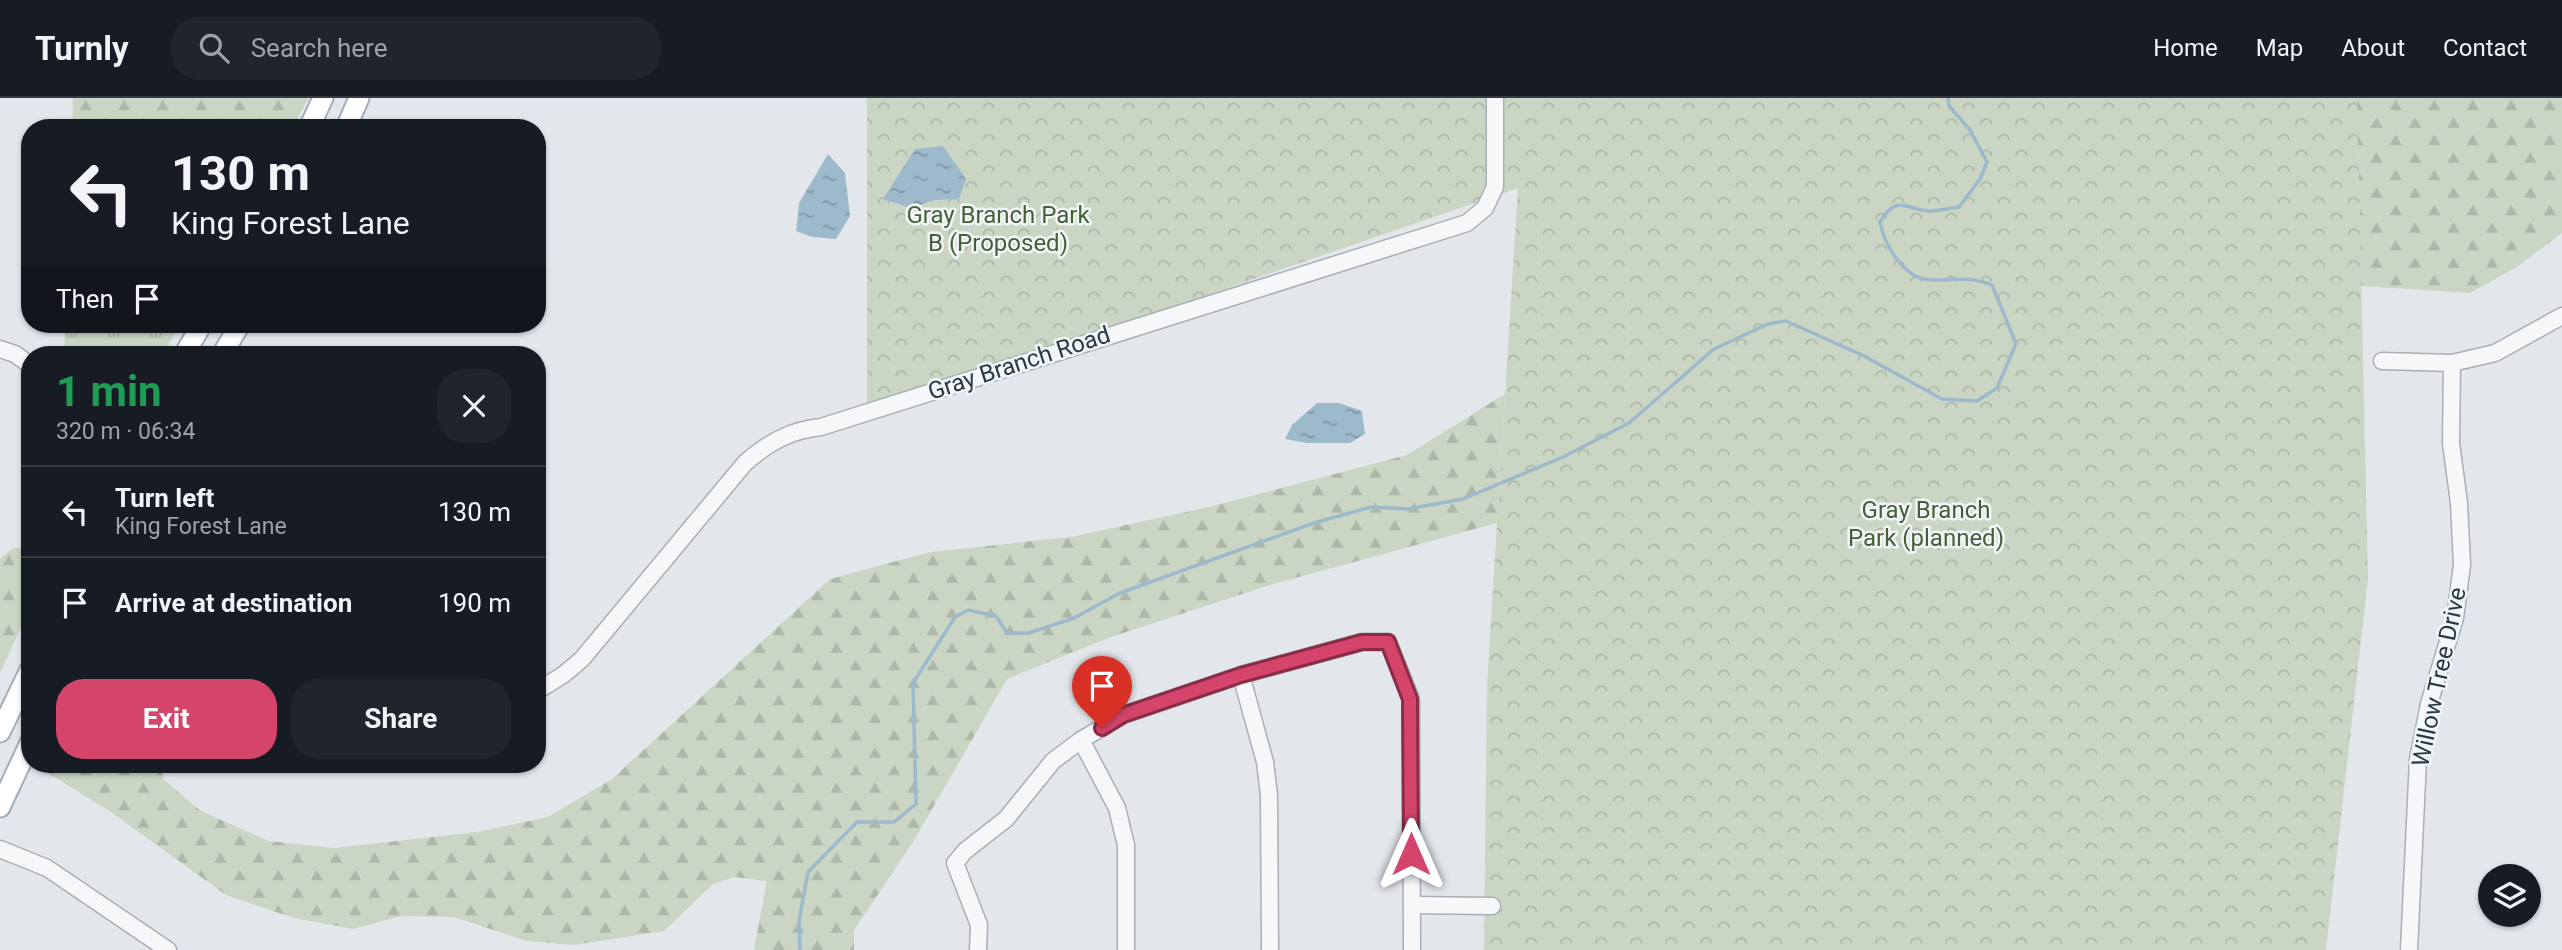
<!DOCTYPE html>
<html lang="en">
<head>
<meta charset="utf-8">
<style>
	body { margin:0; font-family:Roboto,sans-serif; background:#20242c; color:#f1f3f6; height:100vh; display:flex; flex-direction:column; font-size:26px; white-space:nowrap }
	* { box-sizing:border-box; margin:0 }
	p { font-size:23px; color:#9ea1a6 }
	.icon { flex:none; width:38px; height:38px; fill:none; stroke:currentColor; stroke-width:2; stroke-linecap:round; stroke-linejoin:round }
	.map { position:relative; flex:1; overflow:hidden }
	.details { position:absolute; left:21px; top:248px; width:525px; height:427px; display:flex; flex-direction:column; background:#171b24; border-radius:28px; box-shadow:0 2px 5px #0004 }
	.details>* { flex:none }
	.guide { position:absolute; left:21px; top:21px; width:525px; height:214px; border-radius:28px; box-shadow:0 2px 5px #0004; background:#171b24; color:#f1f3f6; overflow:hidden }
	.controls { position:absolute; left:2478px; top:766px; display:grid; gap:14px }
	.controls a { display:grid; place-items:center; width:63px; height:63px; border-radius:50%; background:#171b24; box-shadow:0 2px 5px #0004; font-size:35px }
	.pin { position:absolute; display:grid; place-items:center; width:60px; height:60px; color:#fff; margin:-72px -30px; border-radius:50% 50% 50% 0; rotate:-45deg; box-shadow:0 0 7px #0007 }
	.pin .icon { rotate:45deg }
	.me { position:absolute; width:77px; margin:-38px; rotate:0deg; stroke-linejoin:round; filter:drop-shadow(0 0 5px #0008) }
	.turn { display:flex; align-items:center; gap:24px; height:147px; padding:0 35px; font-size:32px }
	.turn .icon { width:91px; height:91px; stroke-width:2.5 }
	.turn b { display:block; font-size:49px; line-height:60px }
	.then { display:flex; align-items:center; height:66px; padding:0 35px; background:#0003; gap:14px; font-size:26px }
	.round { display:grid; place-items:center; flex:none; width:74px; height:74px; border-radius:28px; background:#20242c }
	.headline { display:flex; align-items:center; justify-content:space-between; height:119px; padding:0 35px }
	h1 { font-size:42px; font-weight:700; line-height:52px; color:#1e9e55 }
	.button { display:flex; gap:14px; margin-top:auto; padding:14px 35px }
	.button a { flex:1; height:80px; border-radius:28px; background:#d4446b; color:#fff; font-size:28px; font-weight:700; line-height:80px; text-align:center }
	.button a+a { background:#20242c; color:#f1f3f6 }
	ul { padding:0; list-style:none }
	li { display:flex; align-items:center; gap:21px; height:91px; padding:0 35px; border-top:2px solid #363941 }
	li div { flex:1 }
	li b { display:block; font-size:26px }
	li em { font-style:normal }
	header { display:flex; align-items:center; gap:42px; box-sizing:border-box; height:98px; padding:0 35px; background:#171b24; border-bottom:2px solid #363941 }
	header strong { font-size:33px }
	nav { display:flex; gap:38px; margin-inline-start:auto; font-size:24px }
	.search { width:490px; height:63px; background:#20242c; display:flex; align-items:center; gap:18px; box-sizing:border-box; padding:0 24px; border-radius:28px; color:#9ea1a6; font-size:26px }
	.map>svg:first-child { display:block }
	.grass { fill:url(#grass-tufts) }
	.forest { fill:url(#forest-firs) }
	.park { fill:url(#park-crowns) }
	.water { fill:url(#water-ripples) }
	.lines { fill:none; stroke-linecap:round; stroke-linejoin:round }
	.stream { stroke:#9db9cc; stroke-width:3.5 }
	.minor-casing { stroke:#a8afb6; stroke-width:19 }
	.major-casing { stroke:#a1adb8; stroke-width:23 }
	.minor { stroke:#f6f7f9; stroke-width:16 }
	.major { stroke:#fff; stroke-width:19 }
	.route-casing { stroke:#8a2c46; stroke-width:18 }
	.route { stroke:#d4446b; stroke-width:12 }
	.labels { text-anchor:middle; stroke-width:5; stroke-linejoin:round; paint-order:stroke }
	.park-label { font-size:24px; fill:#436136; stroke:#f3f6f8 }
	.street-label { font-size:24px; fill:#2a3744; stroke:#f3f6f8 }
</style>
</head>
<body>
<header>
<strong>Turnly</strong>
<div class="search"><svg class="icon" aria-label="search" viewBox="0 0 24 24"><circle cx="10" cy="10" r="6"/><path d="M15 15l6 6"/></svg>Search here</div>
<nav><a>Home</a><a>Map</a><a>About</a><a>Contact</a></nav>
</header>
<div class="map">
<svg width="2562" height="852" viewBox="0 0 2562 852">
	<defs>
		<pattern id="grass-tufts" width="24" height="20" patternUnits="userSpaceOnUse" patternTransform="scale(1.75)"><rect width="24" height="20" fill="#cad6c3"/><path d="M3 7l-1-3M5 7V3M7 7l1-3M15 17l-1-3M17 17v-4M19 17l1-3" fill="none" stroke="#aeb8a9"/></pattern>
		<pattern id="forest-firs" width="22" height="20" patternUnits="userSpaceOnUse" patternTransform="scale(1.75)"><rect width="22" height="20" fill="#cad6c3"/><path d="M5 1l3.5 6h-7zM16 11l3.5 6h-7z" fill="#aeb8a9"/></pattern>
		<pattern id="park-crowns" width="20" height="18" patternUnits="userSpaceOnUse" patternTransform="scale(1.75)"><rect width="20" height="18" fill="#cad6c3"/><path d="M2 6a3 3 0 1 1 6 0M12 15a3 3 0 1 1 6 0" fill="none" stroke="#aeb8a9"/></pattern>
		<pattern id="water-ripples" width="26" height="14" patternUnits="userSpaceOnUse" patternTransform="scale(1.75)"><rect width="26" height="14" fill="#9db9cc"/><path d="M2 4q2-2 4 0t4 0M15 11q2-2 4 0t4 0" fill="none" stroke="#8097a7"/></pattern>
	</defs>
	<rect width="100%" height="100%" fill="#e3e7eb"/>
	<!-- grass -->
	<polygon class="grass" points="65,226 180,226 163,257 64,257"/>
	<!-- forest -->
	<g class="forest">
		<polygon points="73,0 309,0 292,30 72,30"/>
		<polygon points="2357,0 2562,0 2562,135 2517,169 2470,195 2361,188"/>
		<polygon points="1505,296 1497,425 1270,487 1111,539 1007,581 913,744 854,832 854,852 754,852 767,783 734,779 713,786 664,833 574,847 527,843 454,819 401,818 353,831 294,820 226,797 111,714 42,671 43,667 161,667 163,681 201,713 269,743 334,750 477,734 548,719 612,681 830,481 930,454 1071,439 1209,409 1407,357"/>
		<polygon points="30,449 30,510 0,575 0,461 13,450"/>
	</g>
	<!-- park -->
	<polygon class="park" points="867,0 2357,0 2368,480 2326,852 1484,852 1487,586 1518,90 867,314"/>
	<!-- water -->
	<g class="water">
		<polygon points="943,48 966,81 959,101 935,102 911,110 883,101 915,51"/>
		<polygon points="828,56 845,75 850,118 836,141 812,139 796,133 799,105"/>
		<polygon points="1317,305 1339,305 1362,313 1365,336 1350,345 1307,345 1285,341 1292,327"/>
	</g>
	<g class="lines">
		<!-- stream -->
		<path class="stream" d="M800 852 799 823 808 774 857 724H894L916 706 913 585 955 519 968 512 996 518 1007 535H1029L1074 520 1120 495 1314 425 1371 409 1408 411 1463 401 1563 359 1629 325 1714 251 1768 226 1786 223 1864 258 1942 301 1977 303 1997 290 2016 246 1992 187C1967 177 1956 183 1932 182 1904 182 1885 148 1880 124 1898 94 1907 113 1930 113 1939 113 1950 110 1959 109L1980 81 1987 64 1970 32 1949 8 1948 0"/>
		<defs>
			<g id="minor">
				<polyline points="0,251 15,256 30,267"/>
				<polyline points="2382,263 2452,265 2495,255 2562,218"/>
				<polyline points="1241,577 1265,664 1269,697 1270,852"/>
				<path d="M537 593 563 577 582 561 745 365C768 345 790 332 821 329L1467 125 1485 110 1495 89V0"/>
				<polyline points="1081,642 1117,710 1126,747 1126,852"/>
				<polyline points="0,751 47,770 168,852"/>
				<polyline points="1412,807 1492,808"/>
				<polyline points="978,852 979,827 955,765 965,753 1006,721 1053,663 1081,642 1123,617 1241,577 1362,544 1388,544 1411,601 1412,852"/>
				<polyline points="2409,852 2418,661 2429,606 2455,520 2462,467 2459,405 2451,345 2452,265"/>
			</g>
			<g id="major">
				<polyline points="309,30 323,0"/>
				<polyline points="346,30 359,0"/>
				<polyline points="184,257 202,226"/>
				<polyline points="222,257 240,226"/>
				<polyline points="0,634 30,572"/>
				<polyline points="0,709 30,645"/>
			</g>
		</defs>
		<!-- minor casing -->
		<use href="#minor" class="minor-casing"/>
		<!-- major casing -->
		<use href="#major" class="major-casing"/>
		<!-- minor -->
		<use href="#minor" class="minor"/>
		<!-- major -->
		<use href="#major" class="major"/>
	</g>
	<g class="lines">
		<defs>
			<polyline id="route" points="1102,630 1123,617 1241,577 1362,544 1388,544 1410,601 1411,756"/>
		</defs>
		<!-- route casing -->
		<use href="#route" class="route-casing"/>
		<!-- route -->
		<use href="#route" class="route"/>
	</g>
	<g class="labels">
		<!-- park labels -->
		<g class="park-label">
			<text x="998" y="125">Gray Branch Park<tspan x="998" dy="28">B (Proposed)</tspan></text>
			<text x="1926" y="420">Gray Branch<tspan x="1926" dy="28">Park (planned)</tspan></text>
		</g>
		<!-- street labels -->
		<g class="street-label">
			<text transform="translate(1019 265) rotate(-18)" y="8">Gray Branch Road</text>
			<text transform="translate(2439 579) rotate(-78)" y="8">Willow Tree Drive</text>
		</g>
	</g>
</svg>
<div class="controls">
<a><svg class="icon" aria-label="layers" viewBox="0 0 24 24"><path d="M12 4l9 5-9 5-9-5zM3 14l9 5 9-5"/></svg></a>
</div>
<div class="pin" style="left:1102px;top:630px;background:#d93025"><svg class="icon" aria-label="arrive" viewBox="0 0 24 24"><path d="M6 21V4h12l-3 4 3 4H6"/></svg></div>
<svg class="me" style="left:1411px;top:756px" viewBox="-20 -20 40 40"><path d="M0-17L14 15 0 8-14 15z" fill="#d4446b" stroke="#fff" stroke-width="4"/></svg>
<div class="guide">
<div class="turn"><svg class="icon" aria-label="left" viewBox="0 0 24 24"><path d="M17 20v-9H6M10 6l-5 5 5 5"/></svg><div><b>130 m</b>King Forest Lane</div></div>
<div class="then">Then<svg class="icon" aria-label="arrive" viewBox="0 0 24 24"><path d="M6 21V4h12l-3 4 3 4H6"/></svg></div>
</div>
<section class="details">
<div class="headline"><div><h1>1 min</h1><p>320 m · 06:34</p></div><a class="round"><svg class="icon" aria-label="close" viewBox="0 0 24 24"><path d="M6 6l12 12M18 6L6 18"/></svg></a></div>
<ul>
<li><svg class="icon" aria-label="left" viewBox="0 0 24 24"><path d="M17 20v-9H6M10 6l-5 5 5 5"/></svg><div><b>Turn left</b><p>King Forest Lane</p></div><em>130 m</em></li>
<li><svg class="icon" aria-label="arrive" viewBox="0 0 24 24"><path d="M6 21V4h12l-3 4 3 4H6"/></svg><div><b>Arrive at destination</b></div><em>190 m</em></li>
</ul>
<div class="button"><a>Exit</a><a>Share</a></div>
</section>
</div>
</body>
</html>
